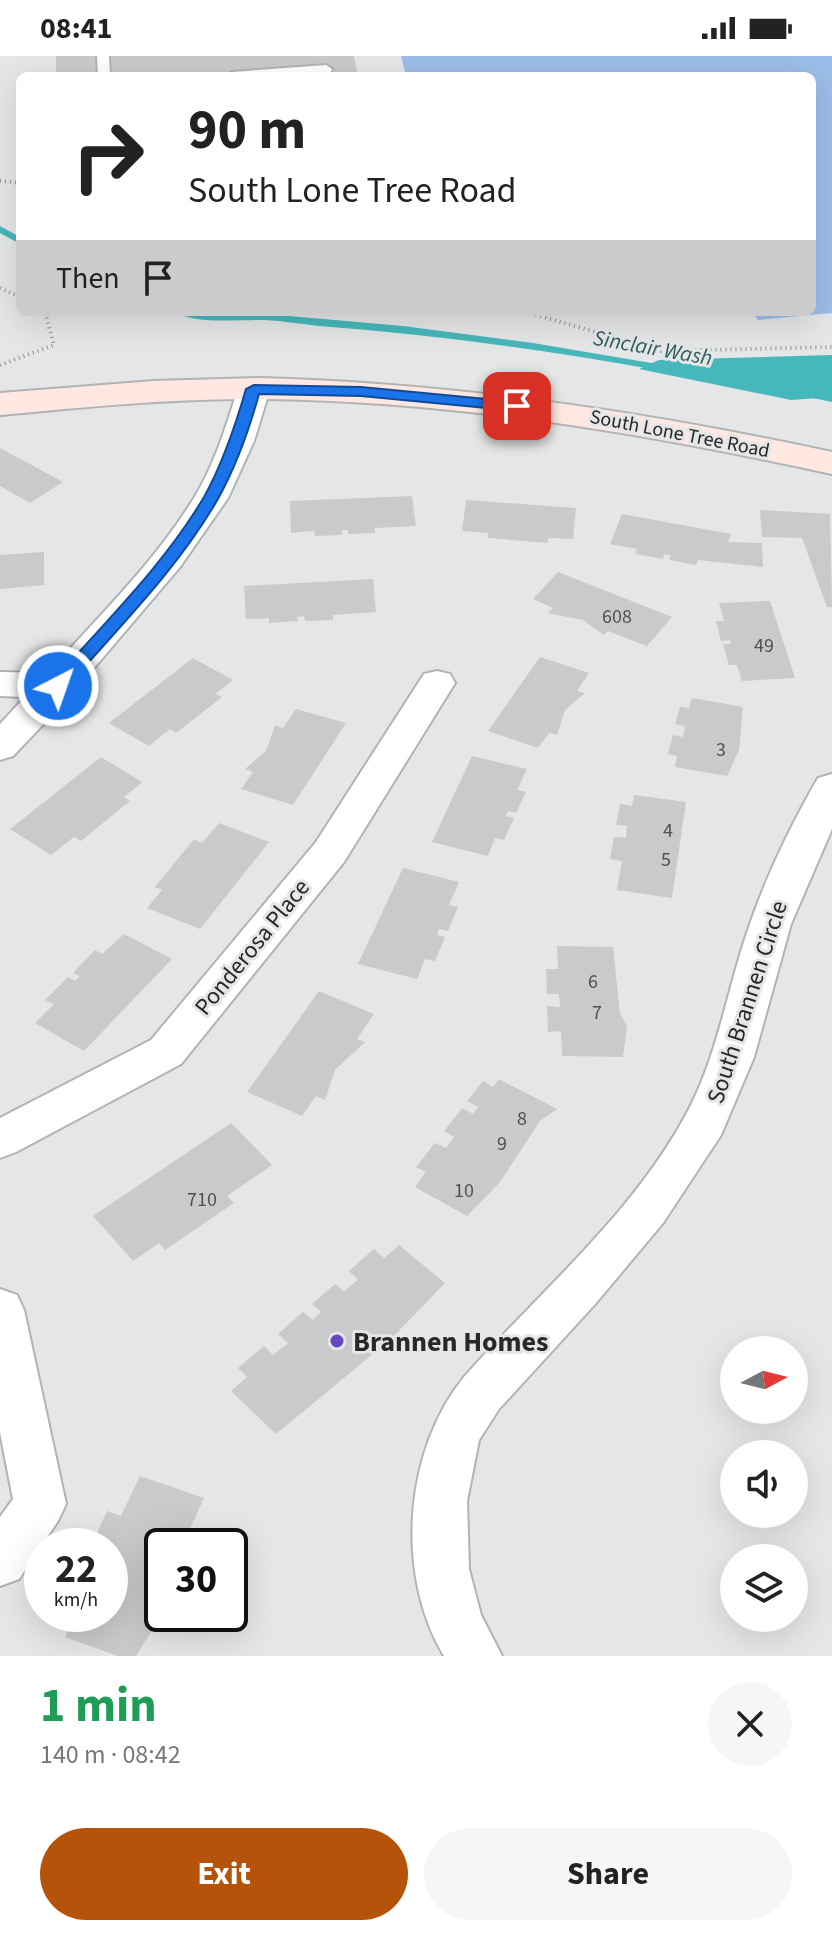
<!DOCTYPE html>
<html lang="en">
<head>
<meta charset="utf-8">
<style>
	body { margin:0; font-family:"Source Sans 3",sans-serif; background:#f6f6f6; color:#222; height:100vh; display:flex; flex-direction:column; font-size:30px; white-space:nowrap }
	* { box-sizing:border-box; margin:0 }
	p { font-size:26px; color:#767676 }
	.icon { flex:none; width:44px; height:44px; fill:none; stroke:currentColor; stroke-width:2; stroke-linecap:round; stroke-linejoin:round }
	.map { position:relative; height:1600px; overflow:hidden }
	.drawer { display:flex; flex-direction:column; background:#fff; flex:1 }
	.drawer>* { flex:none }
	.top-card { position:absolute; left:16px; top:16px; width:800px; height:244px; border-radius:12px; box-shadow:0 8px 32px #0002; background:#fff; color:#222; overflow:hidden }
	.needle { width:52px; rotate:83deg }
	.controls { position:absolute; left:720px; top:1280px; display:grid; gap:16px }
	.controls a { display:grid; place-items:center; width:88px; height:88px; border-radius:50%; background:#fff; box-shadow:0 8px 32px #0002; font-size:40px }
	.speed { position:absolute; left:24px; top:1472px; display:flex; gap:16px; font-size:40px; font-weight:700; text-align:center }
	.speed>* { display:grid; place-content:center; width:104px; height:104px; border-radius:50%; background:#fff; box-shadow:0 8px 32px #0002; line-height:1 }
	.speed small { font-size:20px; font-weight:400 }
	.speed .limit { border:4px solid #111; border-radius:12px; background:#fff; color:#111 }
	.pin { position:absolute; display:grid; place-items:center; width:68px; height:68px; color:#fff; margin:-34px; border-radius:16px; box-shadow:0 4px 12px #0006 }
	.me { position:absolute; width:88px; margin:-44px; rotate:41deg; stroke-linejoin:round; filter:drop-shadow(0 0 6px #0008) }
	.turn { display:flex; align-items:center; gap:28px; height:168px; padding:0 40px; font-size:36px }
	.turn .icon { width:104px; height:104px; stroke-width:2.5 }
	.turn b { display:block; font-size:56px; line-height:68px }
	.then { display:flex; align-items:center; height:76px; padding:0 40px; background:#0003; gap:16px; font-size:30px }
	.round { display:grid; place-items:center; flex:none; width:84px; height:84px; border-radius:42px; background:#f6f6f6 }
	.headline { display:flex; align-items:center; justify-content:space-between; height:136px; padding:0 40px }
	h1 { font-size:48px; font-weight:700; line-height:60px; color:#1e9e55 }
	.button { display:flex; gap:16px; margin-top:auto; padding:16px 40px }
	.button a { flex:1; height:92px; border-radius:48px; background:#b45309; color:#fff; font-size:32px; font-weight:700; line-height:92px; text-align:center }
	.button a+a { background:#f6f6f6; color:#222 }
	.status { display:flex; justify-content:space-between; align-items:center; height:56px; padding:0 40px; background:#fff; direction:ltr }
	.status svg { height:22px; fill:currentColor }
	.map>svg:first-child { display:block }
	.green { fill:#9cbde9 }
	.water { fill:#46b7ba }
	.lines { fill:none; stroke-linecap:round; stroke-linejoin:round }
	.stream { fill:#46b7ba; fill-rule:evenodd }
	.building { fill:#c9cacb }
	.lane-casing { stroke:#b2b3b4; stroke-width:4 }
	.street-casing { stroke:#b2b3b4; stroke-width:4 }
	.secondary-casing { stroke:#b2b3b4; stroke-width:4 }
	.path { stroke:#929293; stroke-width:4; stroke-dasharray:1 4; stroke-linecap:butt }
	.lane { fill:#fff; fill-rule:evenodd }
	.street { fill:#fff; fill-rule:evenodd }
	.secondary { fill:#fee8e1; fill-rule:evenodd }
	.route { fill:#1a73e8; stroke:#114b97; stroke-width:2 }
	.poi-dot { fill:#6647c0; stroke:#e5e6e7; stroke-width:3 }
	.labels { text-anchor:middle; stroke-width:6; stroke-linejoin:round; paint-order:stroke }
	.far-street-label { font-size:20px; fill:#282828; stroke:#e5e6e7 }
	.number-label { font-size:20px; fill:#505051 }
	.far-water-label { font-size:22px; font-style:italic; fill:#2e5e60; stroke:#e5e6e7 }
	.street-label { font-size:24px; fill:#282828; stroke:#e5e6e7 }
	.near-poi-label { font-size:28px; font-weight:bold; fill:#282828; stroke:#e5e6e7; text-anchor:start }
</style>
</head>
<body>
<div class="status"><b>08:41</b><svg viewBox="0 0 49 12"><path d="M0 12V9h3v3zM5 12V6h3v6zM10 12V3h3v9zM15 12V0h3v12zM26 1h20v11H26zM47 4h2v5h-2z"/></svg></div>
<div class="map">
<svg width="832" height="1600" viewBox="0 0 832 1600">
	<rect width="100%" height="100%" fill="#e5e6e7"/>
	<!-- green -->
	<polygon class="green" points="401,0 832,0 832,257 758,264 752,256 812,256 812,20 406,20"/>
	<!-- water -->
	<polygon class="water" points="832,299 832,341 791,344 639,313 659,304"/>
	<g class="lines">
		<!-- stream -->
		<g class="stream">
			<polygon points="0,170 20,181 20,188 0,177"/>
			<path d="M175 256 266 258 403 270 533 287 663 309 668 312 663 315C549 294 435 279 319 270 301 268 283 265 265 264 240 263 196 269 175 256Z"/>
			<polygon points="811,336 832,340 832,346 808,341 806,339"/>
		</g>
	</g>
	<!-- building -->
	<g class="building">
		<polygon points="56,0 354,0 358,20 56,20"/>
		<polygon points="0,392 63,426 30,447 0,430"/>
		<polygon points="412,440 416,470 375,472 375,477 348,478 348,474 342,474 342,479 315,480 314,475 291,477 290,445"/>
		<polygon points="466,444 576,452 573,483 548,482 548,487 488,482 488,477 462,475"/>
		<polygon points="760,454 830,458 832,551 827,551 802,482 762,481"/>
		<polygon points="622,458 731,478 728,486 762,487 763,511 698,504 696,509 669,504 671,499 664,498 663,503 635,498 637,493 610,488"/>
		<polygon points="44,496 44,529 0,533 0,499"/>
		<polygon points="558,516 672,561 647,590 608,575 604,579 583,564 548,557 553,552 533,543"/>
		<polygon points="373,523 376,556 333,559 333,564 305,565 304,560 297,561 298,565 269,567 269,562 246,563 244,530"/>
		<polygon points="770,545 795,622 742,625 737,609 729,609 723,588 731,588 730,584 721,585 716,565 724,565 719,547"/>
		<polygon points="540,601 589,617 577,635 585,637 565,654 557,679 549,677 538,692 488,675"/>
		<polygon points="193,602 233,624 215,638 222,641 176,677 170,673 149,690 109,667"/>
		<polygon points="692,642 743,651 739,694 727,720 675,711 677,700 668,698 673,679 683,681 685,670 675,668 680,651 689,652"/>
		<polygon points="296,653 346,667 293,749 241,733 253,716 245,713 266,695 275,669 283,672"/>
		<polygon points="472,700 527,713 517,734 526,736 516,757 508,755 506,760 514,762 504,784 495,782 488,800 432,786"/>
		<polygon points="101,701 142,726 124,741 130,745 81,785 74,781 51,799 10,773"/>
		<polygon points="634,739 686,746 672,842 617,834 622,805 610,803 614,781 626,782 627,770 616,769 620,748 632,750"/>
		<polygon points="219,767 269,786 200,873 147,852 162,834 155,831 194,783 202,787"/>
		<polygon points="403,812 459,826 449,849 458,851 448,875 439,873 437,879 445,881 435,905 425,903 417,923 358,908"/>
		<polygon points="124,878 172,903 84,995 35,967 54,948 45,944 68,921 75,925 80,920 73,917 95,894 102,898"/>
		<polygon points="557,890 613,891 620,957 627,970 623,1001 562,1000 561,975 548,976 547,950 560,951 559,938 547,938 546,913 558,913"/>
		<polygon points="319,935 374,958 357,983 365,986 335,1014 325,1044 316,1040 302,1060 247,1036"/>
		<polygon points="499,1023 557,1053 540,1065 500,1126 467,1160 415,1131 426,1116 416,1111 435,1087 446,1092 454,1081 444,1075 462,1052 473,1058 478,1051 467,1045 483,1025 493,1031"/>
		<polygon points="231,1067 272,1109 227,1140 234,1147 203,1168 165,1194 159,1187 133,1205 93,1160"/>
		<polygon points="399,1189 445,1227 391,1283 276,1378 231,1335 247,1321 238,1312 264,1290 273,1299 288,1287 278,1278 303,1256 313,1264 321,1256 312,1248 335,1228 344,1235 358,1224 349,1215 374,1193 384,1202"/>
		<polygon points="140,1420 204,1442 182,1490 162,1490 162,1537 158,1565 136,1600 118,1600 65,1581 76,1558 110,1558 110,1490 94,1484 107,1455 121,1460"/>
	</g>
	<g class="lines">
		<defs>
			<g id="lane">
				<polygon points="97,0 109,0 110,20 98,20"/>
				<polygon points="326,9 332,13 331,16 226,20 232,16"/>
			</g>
			<g id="street">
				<path d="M254 324 265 326 270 333 254 385 228 442 180 511 71 639 13 700 0 704V668L25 641 0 640V616L48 617C98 561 155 506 194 442 215 408 226 370 238 333L243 326Z"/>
				<polygon points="437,615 450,618 455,627 344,806 181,1008 16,1096 0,1102 0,1062 151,984 316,786 424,618"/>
				<path d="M832 718V773L791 868 754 1001 721 1079 663 1167 596 1247 499 1353 479 1384 467 1445 469 1513 481 1559 502 1600H444C395 1518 404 1395 464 1321 541 1234 636 1156 690 1051 716 1000 726 942 743 889 761 831 788 774 818 722Z"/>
				<polygon points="0,1233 17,1239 24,1254 66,1448 58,1465 19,1523 0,1530 0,1461 13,1443 0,1376"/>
			</g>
			<path id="secondary" d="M259 322C453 327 642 355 832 396V418C644 377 454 345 261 343 173 342 87 351 0 359V337L154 325Z"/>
		</defs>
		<!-- lane casing -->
		<use href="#lane" class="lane-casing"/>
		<!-- street casing -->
		<use href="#street" class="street-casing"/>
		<!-- secondary casing -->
		<use href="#secondary" class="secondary-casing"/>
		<!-- path -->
		<g class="path">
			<polyline points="0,125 20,127"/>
			<polyline points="0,232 20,241"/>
			<polyline points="526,256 661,295 832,291"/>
			<polyline points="0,309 54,289 45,256"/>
		</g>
		<!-- lane -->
		<use href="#lane" class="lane"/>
		<!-- street -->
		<use href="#street" class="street"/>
		<!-- secondary -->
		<use href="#secondary" class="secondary"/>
	</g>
	<!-- route -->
	<path class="route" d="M254 329 361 331 517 346 525 350 517 355 361 340 259 338C249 374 237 408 219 441 179 512 117 573 64 634H52L50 630 52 626C104 567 164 509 204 441 223 407 235 371 246 333Z"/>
	<!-- markers -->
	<circle class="poi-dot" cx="337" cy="1285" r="8"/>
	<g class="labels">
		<!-- far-street labels -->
		<g class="far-street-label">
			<text transform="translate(680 377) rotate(11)" y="7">South Lone Tree Road</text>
		</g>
		<!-- number labels -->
		<g class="number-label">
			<text x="617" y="567">608</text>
			<text x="764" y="596">49</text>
			<text x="721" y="700">3</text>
			<text x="668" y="781">4</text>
			<text x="666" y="810">5</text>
			<text x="593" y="932">6</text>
			<text x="597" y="963">7</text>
			<text x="522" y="1069">8</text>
			<text x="502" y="1094">9</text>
			<text x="464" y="1141">10</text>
			<text x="202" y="1150">710</text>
		</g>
		<!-- far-water labels -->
		<g class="far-water-label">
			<text transform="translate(653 291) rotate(10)" y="8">Sinclair Wash</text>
		</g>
		<!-- street labels -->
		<g class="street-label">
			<text transform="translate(252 891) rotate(-51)" y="8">Ponderosa Place</text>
			<text transform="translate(747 946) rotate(-72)" y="8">South Brannen Circle</text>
		</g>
		<!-- near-poi labels -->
		<g class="near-poi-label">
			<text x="353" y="1295">Brannen Homes</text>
		</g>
	</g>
</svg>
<div class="controls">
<a><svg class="needle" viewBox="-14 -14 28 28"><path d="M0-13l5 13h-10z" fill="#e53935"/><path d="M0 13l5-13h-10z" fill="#767676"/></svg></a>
<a><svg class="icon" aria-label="sound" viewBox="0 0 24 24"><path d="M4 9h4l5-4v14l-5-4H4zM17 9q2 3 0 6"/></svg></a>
<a><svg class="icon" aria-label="layers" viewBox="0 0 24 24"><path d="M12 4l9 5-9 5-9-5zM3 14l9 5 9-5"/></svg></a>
</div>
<div class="speed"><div>22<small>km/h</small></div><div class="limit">30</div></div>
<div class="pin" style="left:517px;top:350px;background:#d93025"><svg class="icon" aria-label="arrive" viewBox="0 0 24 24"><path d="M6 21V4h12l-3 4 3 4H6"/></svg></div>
<svg class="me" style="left:58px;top:630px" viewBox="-20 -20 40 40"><circle r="17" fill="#1a73e8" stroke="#fff" stroke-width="3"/><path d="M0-11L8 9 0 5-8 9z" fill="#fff"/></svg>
<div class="top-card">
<div class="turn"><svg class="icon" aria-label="right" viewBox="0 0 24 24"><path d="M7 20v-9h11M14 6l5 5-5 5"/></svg><div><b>90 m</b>South Lone Tree Road</div></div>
<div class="then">Then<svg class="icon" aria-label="arrive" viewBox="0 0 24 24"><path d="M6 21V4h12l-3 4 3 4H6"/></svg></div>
</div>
</div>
<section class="drawer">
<div class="headline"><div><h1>1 min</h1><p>140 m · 08:42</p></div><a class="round"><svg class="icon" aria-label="close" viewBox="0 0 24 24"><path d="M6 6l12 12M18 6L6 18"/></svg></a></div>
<div class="button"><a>Exit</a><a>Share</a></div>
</section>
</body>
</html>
